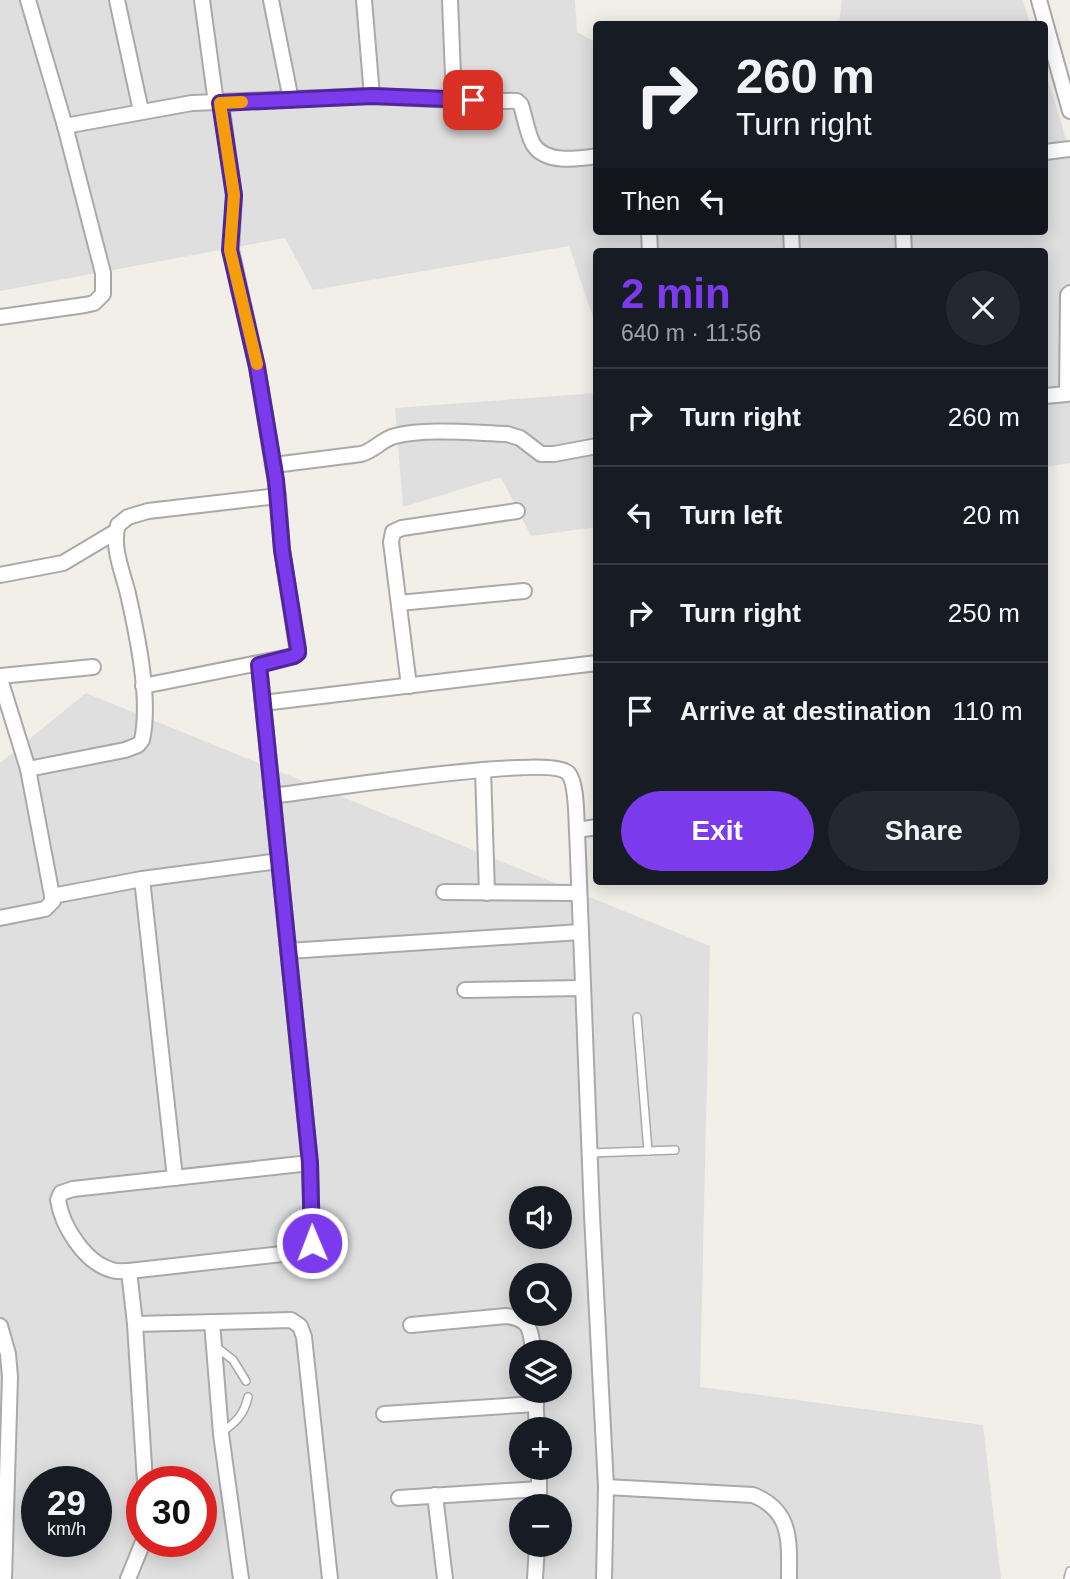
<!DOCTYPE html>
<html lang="en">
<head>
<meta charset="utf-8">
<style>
	body { margin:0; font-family:Helvetica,sans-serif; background:#242831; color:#f1f3f6; height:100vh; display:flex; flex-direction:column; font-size:26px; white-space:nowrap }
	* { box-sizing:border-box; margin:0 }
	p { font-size:23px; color:#9ea1a6 }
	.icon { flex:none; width:38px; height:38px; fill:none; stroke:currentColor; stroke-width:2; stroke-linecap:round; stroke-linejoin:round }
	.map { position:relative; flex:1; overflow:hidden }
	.side { position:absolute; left:593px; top:248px; width:455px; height:637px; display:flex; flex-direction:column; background:#171b24; border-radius:7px; box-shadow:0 4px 18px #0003 }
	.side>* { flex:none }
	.top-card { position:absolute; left:593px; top:21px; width:455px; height:214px; border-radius:7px; box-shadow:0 4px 18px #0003; background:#171b24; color:#f1f3f6; overflow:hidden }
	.buttons { position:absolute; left:509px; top:1186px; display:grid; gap:14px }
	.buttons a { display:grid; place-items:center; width:63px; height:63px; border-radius:50%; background:#171b24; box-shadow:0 4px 18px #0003; font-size:35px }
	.speed { position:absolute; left:21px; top:1466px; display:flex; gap:14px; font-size:35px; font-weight:700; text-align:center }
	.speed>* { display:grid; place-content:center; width:91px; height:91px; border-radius:50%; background:#171b24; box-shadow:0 4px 18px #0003; line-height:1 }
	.speed small { font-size:18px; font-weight:400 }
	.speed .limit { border:10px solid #d22; background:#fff; color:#111 }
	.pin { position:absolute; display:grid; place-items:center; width:60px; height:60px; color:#fff; margin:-30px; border-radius:14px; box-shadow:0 4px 10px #0006 }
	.me { position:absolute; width:77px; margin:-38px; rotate:359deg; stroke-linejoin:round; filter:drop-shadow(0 0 5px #0008) }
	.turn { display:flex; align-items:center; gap:24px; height:147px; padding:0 28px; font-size:32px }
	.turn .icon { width:91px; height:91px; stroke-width:2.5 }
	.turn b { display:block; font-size:49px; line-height:60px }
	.then { display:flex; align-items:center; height:66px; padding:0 28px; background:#0003; gap:14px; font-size:26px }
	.round { display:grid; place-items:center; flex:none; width:74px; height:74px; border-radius:37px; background:#242831 }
	.head { display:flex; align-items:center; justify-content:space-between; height:119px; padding:0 28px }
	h1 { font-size:42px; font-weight:600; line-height:52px; color:#7c3aed }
	.button { display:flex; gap:14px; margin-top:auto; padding:14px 28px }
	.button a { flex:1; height:80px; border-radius:42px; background:#7c3aed; color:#fff; font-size:28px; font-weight:600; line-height:80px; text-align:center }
	.button a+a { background:#242831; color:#f1f3f6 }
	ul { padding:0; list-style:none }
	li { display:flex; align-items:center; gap:21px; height:98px; padding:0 28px; border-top:2px solid #363941 }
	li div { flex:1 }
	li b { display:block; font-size:26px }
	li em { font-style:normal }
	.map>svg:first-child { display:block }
	.residential { fill:#e0dfdf; fill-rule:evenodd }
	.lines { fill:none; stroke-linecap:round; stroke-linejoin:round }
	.lane-casing { stroke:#a9a9a9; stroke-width:10 }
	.street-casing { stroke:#a9a9a9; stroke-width:18 }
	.lane { stroke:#fff; stroke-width:7 }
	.street { stroke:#fff; stroke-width:14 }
	.route-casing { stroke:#51269a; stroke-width:18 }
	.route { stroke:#7c3aed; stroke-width:12 }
	.slow { stroke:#f59e0b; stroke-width:12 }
</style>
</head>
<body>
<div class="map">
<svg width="1070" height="1579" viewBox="0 0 1070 1579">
	<rect width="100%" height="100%" fill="#f2efe9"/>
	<!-- residential -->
	<g class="residential">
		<polygon points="0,0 575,0 577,32 597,43 597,231 1045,231 1045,70 1070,151 1070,463 1045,467 1045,252 597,252 597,329 569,246 313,290 285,238 0,291"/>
		<polygon points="842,0 1023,0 1030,24 839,24"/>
		<polygon points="597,393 597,527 531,536 501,477 403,507 395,408"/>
		<path d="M86 693 710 946 700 1387 983 1425 1001 1579H0V763ZM522 1199H560V1237H522ZM522 1276H560V1314H522ZM522 1353H560V1391H522ZM522 1430H560V1468H522ZM37 1482H96V1542H37ZM142 1482H201V1542H142ZM522 1507H560V1545H522Z"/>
	</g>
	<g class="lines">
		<defs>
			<g id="lane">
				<polyline points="637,1017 648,1151"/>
				<polyline points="590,1153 675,1150"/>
				<polyline points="215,1346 233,1360 246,1381"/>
				<path d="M221 1433C236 1422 244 1415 248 1397"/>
				<polyline points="1068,1579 1070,1571"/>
			</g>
			<g id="street">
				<polyline points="28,0 65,126 192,103 372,96 454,100 450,0"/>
				<polyline points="117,0 141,111"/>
				<polyline points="202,0 216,103"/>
				<polyline points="271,0 291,100"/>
				<polyline points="364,0 372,96"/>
				<polyline points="1039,0 1070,111"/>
				<path d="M454 100 517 101 521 105C525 118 527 132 533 144 545 164 577 159 597 156"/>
				<polyline points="1045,152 1070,149"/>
				<polyline points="649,231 650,252"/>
				<polyline points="791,231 792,252"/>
				<polyline points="903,231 904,252"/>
				<polyline points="0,317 85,305 94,303 103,294 103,273 65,126"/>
				<polyline points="1045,396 1067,394 1068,295 1070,293"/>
				<path d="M274 465 361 454C374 451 382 439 395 436 426 428 474 433 507 434L520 438 541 454H554L597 446"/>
				<polyline points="0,575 63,563 115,532"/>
				<polyline points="399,603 524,591"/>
				<path d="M259 665 310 1163 312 1243 310 1247 300 1252 129 1271C124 1271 117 1272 112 1270 85 1263 62 1226 58 1200L61 1193 73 1189 310 1163"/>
				<polyline points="0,676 93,667"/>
				<polyline points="0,679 28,769 53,901 45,909 0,918"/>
				<polyline points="143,686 294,656 298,653 282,550 278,496 257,367 231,250 234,196 221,103"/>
				<polyline points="409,686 391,542 393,532 402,528 517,511"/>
				<polyline points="263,703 597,663"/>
				<path d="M28 769 125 750 138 745 142 740C151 699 137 634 128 594 123 573 111 546 118 525L128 517 148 511 278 496"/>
				<polyline points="483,770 487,893"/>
				<path d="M272 796C312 791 549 754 568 773 577 783 576 816 577 830L592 1215 606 1487 604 1579"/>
				<polyline points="577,830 597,827"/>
				<polyline points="142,879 175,1178"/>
				<polyline points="444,892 579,893"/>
				<polyline points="52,896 142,879 279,861"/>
				<polyline points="288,951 581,932"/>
				<polyline points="465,990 583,988"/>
				<polyline points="129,1271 135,1324 145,1482"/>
				<polyline points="212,1322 221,1434 241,1579"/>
				<polyline points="135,1324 291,1320 300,1326 304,1337 330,1579"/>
				<path d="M411 1325 506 1316C531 1319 531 1330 533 1353"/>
				<polyline points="0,1326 8,1354 10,1377 4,1579"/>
				<polyline points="535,1391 537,1430"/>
				<polyline points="384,1414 536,1404"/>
				<polyline points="539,1468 539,1507"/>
				<path d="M606 1487 753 1495C793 1511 789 1543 789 1579"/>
				<polyline points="435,1495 445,1579"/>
				<polyline points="399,1498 539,1489"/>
				<polyline points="128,1579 143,1542"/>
				<polyline points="535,1579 537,1545"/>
			</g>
		</defs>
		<!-- lane casing -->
		<use href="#lane" class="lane-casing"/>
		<!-- street casing -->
		<use href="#street" class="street-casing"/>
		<!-- lane -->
		<use href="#lane" class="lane"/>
		<!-- street -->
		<use href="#street" class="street"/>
	</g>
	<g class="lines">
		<defs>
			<polyline id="route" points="312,1243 310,1163 259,665 294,656 298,653 298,649 282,550 276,480 257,367 230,250 234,195 220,103 372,96 473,100"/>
		</defs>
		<!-- route casing -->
		<use href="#route" class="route-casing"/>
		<!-- route -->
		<use href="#route" class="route"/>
		<!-- slow -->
		<polyline class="slow" points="242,102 220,103 234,195 230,250 257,364"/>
	</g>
</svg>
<div class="buttons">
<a><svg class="icon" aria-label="sound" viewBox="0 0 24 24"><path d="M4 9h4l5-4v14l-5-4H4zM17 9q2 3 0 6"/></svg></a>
<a><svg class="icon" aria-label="search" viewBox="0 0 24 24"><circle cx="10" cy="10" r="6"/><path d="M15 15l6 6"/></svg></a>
<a><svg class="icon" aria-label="layers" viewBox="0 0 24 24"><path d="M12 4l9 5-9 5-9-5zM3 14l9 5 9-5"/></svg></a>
<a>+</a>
<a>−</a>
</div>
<div class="speed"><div>29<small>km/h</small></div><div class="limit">30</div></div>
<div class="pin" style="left:473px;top:100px;background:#d93025"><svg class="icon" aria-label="arrive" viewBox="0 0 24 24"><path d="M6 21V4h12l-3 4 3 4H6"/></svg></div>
<svg class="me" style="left:312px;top:1243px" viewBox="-20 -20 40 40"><circle r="17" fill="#7c3aed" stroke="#fff" stroke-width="3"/><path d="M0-11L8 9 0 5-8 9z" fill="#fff"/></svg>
<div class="top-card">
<div class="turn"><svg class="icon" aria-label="right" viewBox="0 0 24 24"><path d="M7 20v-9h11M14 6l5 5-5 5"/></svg><div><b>260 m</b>Turn right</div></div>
<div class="then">Then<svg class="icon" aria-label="left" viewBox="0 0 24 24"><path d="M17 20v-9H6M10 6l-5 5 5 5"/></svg></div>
</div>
<section class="side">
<div class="head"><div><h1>2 min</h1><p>640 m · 11:56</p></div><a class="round"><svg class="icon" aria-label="close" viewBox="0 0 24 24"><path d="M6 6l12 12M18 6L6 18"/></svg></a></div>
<ul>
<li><svg class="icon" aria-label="right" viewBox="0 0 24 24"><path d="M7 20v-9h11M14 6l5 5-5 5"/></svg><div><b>Turn right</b></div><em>260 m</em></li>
<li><svg class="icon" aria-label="left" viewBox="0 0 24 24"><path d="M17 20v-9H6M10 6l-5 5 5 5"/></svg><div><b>Turn left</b></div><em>20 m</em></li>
<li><svg class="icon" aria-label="right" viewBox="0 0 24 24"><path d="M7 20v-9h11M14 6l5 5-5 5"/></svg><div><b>Turn right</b></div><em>250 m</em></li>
<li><svg class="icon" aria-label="arrive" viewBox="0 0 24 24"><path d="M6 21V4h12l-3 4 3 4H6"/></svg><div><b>Arrive at destination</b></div><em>110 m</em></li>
</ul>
<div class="button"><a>Exit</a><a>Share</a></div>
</section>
</div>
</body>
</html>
